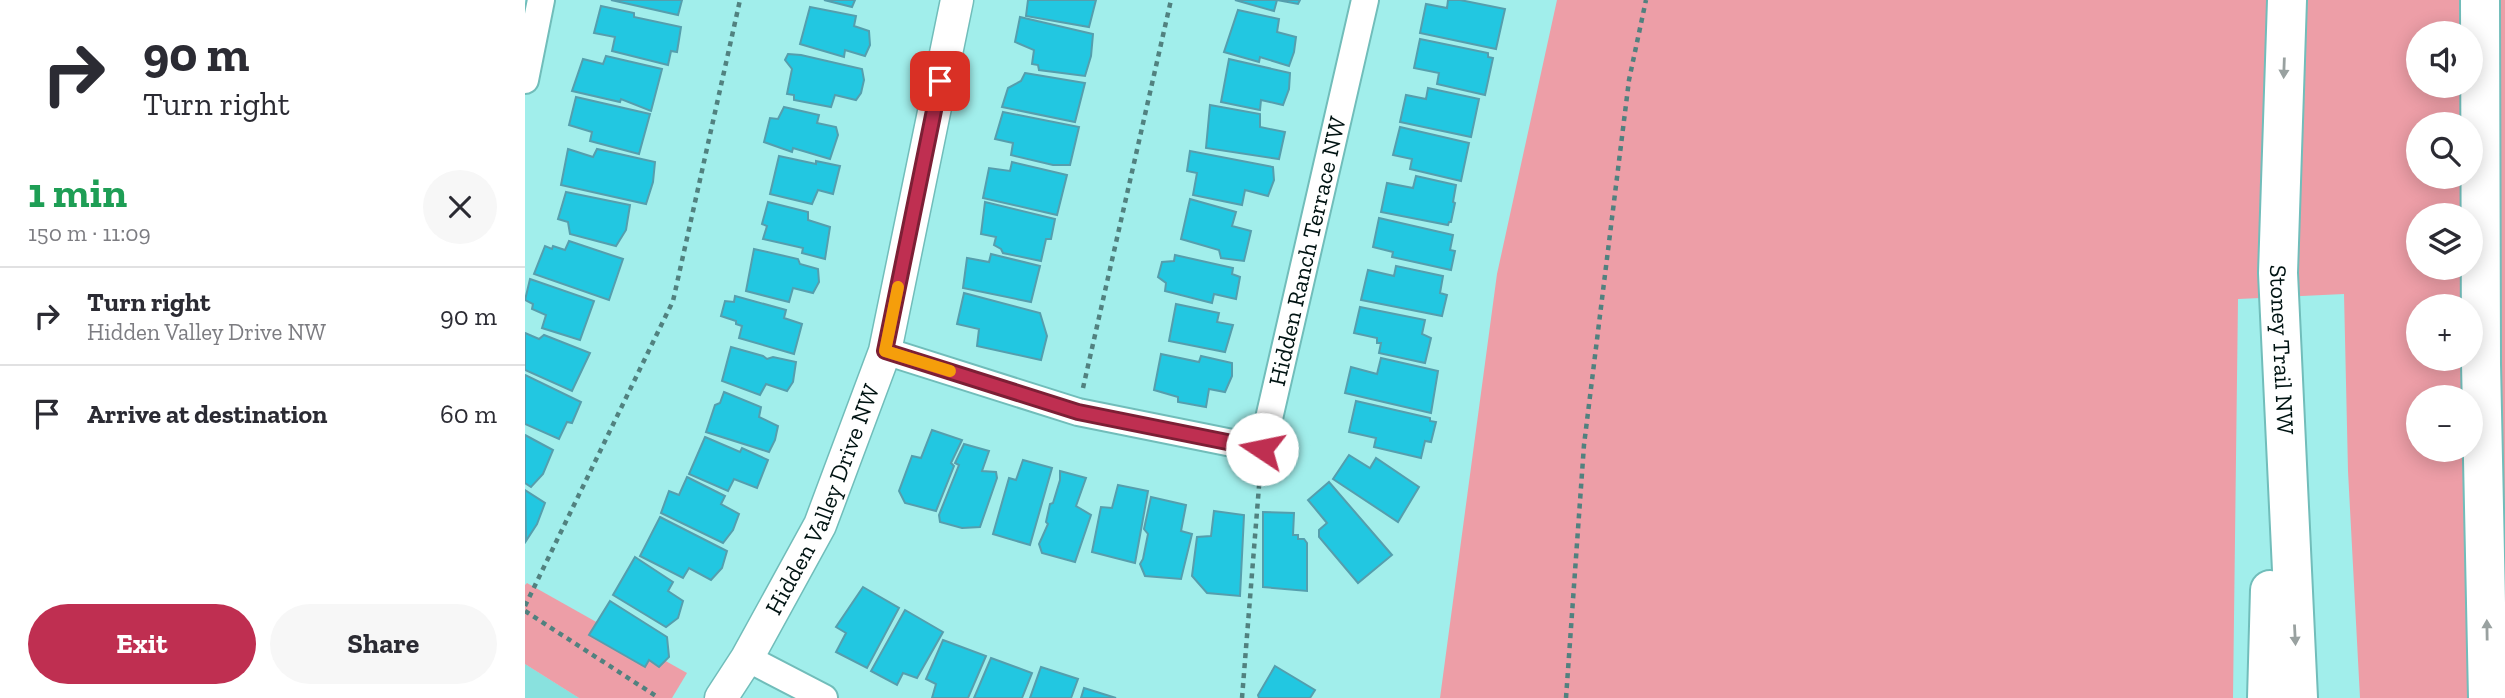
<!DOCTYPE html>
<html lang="en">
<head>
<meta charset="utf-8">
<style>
	body { margin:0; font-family:"Zilla Slab",serif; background:#f7f7f7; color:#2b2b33; height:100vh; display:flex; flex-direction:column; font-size:26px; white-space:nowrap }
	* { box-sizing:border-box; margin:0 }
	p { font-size:23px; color:#7c7c81 }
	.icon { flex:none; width:38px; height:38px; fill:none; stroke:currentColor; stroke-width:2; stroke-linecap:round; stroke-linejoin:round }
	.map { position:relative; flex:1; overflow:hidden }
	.details { display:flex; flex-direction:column; background:#fff; width:525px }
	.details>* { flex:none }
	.hud { background:#fff; color:#2b2b33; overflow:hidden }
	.tools { position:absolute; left:1881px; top:21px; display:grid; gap:14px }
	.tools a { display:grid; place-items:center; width:77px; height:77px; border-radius:50%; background:#fff; box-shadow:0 4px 18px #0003; font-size:35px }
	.pin { position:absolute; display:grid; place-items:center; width:60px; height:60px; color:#fff; margin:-30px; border-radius:14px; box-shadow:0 4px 10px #0006 }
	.me { position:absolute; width:77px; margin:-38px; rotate:281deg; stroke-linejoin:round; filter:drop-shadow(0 0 5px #0008) }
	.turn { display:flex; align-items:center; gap:24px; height:147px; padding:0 28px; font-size:32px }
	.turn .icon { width:91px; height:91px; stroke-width:2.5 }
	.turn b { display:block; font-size:49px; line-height:60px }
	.round { display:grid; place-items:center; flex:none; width:74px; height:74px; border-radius:37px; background:#f7f7f7 }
	.head { display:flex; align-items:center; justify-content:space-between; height:119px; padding:0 28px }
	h1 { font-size:42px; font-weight:700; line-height:52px; color:#1e9e55 }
	.action { display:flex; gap:14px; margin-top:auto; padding:14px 28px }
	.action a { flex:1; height:80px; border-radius:42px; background:#bf2f51; color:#fff; font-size:28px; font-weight:700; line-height:80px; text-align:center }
	.action a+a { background:#f7f7f7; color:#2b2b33 }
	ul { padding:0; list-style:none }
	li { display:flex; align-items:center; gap:21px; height:98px; padding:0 28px; border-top:2px solid #e1e1e2 }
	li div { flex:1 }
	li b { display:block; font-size:26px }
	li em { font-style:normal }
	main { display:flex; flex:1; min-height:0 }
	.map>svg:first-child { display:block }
	.built { fill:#89e1de }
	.green { fill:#ed9ea7; fill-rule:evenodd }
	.building { fill:#22c7e1; stroke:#559ead; stroke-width:2 }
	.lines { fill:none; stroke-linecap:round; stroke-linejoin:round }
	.minor-casing { stroke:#71bdba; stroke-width:30 }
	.tertiary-casing { stroke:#71bdba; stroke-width:35 }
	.motorway-casing { stroke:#71bdba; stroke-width:42 }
	.path { stroke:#51817f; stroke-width:4.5; stroke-dasharray:5 5; stroke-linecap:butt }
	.minor { stroke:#fff; stroke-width:26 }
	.tertiary { stroke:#fff; stroke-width:32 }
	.motorway { stroke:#fff; stroke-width:38 }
	.oneway { fill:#99a1a0 }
	.route-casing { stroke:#7c1f35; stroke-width:18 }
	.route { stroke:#bf2f51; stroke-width:12 }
	.slow { stroke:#f59e0b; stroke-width:12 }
	.labels { text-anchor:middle; stroke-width:7; stroke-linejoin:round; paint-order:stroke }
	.street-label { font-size:24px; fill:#001312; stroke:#fff }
</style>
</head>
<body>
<main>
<section class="details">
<div class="hud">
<div class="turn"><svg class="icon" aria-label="right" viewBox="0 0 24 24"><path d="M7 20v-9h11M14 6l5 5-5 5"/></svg><div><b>90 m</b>Turn right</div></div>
</div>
<div class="head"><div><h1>1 min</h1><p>150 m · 11:09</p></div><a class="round"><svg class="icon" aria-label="close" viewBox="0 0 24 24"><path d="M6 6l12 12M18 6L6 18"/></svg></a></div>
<ul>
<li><svg class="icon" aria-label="right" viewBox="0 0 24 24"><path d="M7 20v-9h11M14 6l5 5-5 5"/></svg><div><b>Turn right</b><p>Hidden Valley Drive NW</p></div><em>90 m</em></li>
<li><svg class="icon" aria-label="arrive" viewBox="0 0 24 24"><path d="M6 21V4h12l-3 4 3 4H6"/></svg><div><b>Arrive at destination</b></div><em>60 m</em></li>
</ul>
<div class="action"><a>Exit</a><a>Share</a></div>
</section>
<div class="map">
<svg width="1980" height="698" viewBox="0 0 1980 698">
	<rect width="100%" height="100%" fill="#a1eeeb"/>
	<!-- built -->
	<polygon class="built" points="0,664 54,698 0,698"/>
	<!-- green -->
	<g class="green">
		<path d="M1032 0H1980V698H1835L1823 471 1819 294 1713 299 1708 698H915L972 274ZM1894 33H1946V86H1894ZM1894 124H1946V177H1894ZM1894 215H1946V268H1894ZM1894 306H1946V359H1894ZM1894 397H1946V450H1894Z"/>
		<polygon points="2,583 162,673 147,698 54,698 0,664 0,585"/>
	</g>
	<!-- building -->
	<g class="building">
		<polygon points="86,0 157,0 153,15"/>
		<polygon points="299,0 330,0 327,7"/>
		<polygon points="503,0 571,0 564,27 501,16"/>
		<polygon points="710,0 775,0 773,4 752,0 749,11"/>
		<polygon points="923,0 935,0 980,9 971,49 895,33 901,4 922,8"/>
		<polygon points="76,6 109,13 109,17 156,27 152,52 146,51 143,65 87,51 90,37 69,33"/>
		<polygon points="285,7 331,16 329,26 344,31 345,45 340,56 320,50 319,57 275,44"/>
		<polygon points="713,10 754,19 752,32 771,37 769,52 764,66 735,57 734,62 699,52"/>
		<polygon points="495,17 568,34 566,56 560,76 514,70 513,65 507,64 509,50 490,42"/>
		<polygon points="895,39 963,53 963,57 968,58 960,95 912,84 914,73 889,68"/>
		<polygon points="263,54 276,55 337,69 339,80 336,93 331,100 310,95 306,107 269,100 269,95 262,94 267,69 260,60"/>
		<polygon points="81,56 137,69 126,111 96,99 95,102 47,91 58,59 78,64"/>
		<polygon points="704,59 765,73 764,89 758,105 736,100 735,110 696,102"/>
		<polygon points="500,73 560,83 550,122 477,107 483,88 496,81"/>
		<polygon points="903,88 954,99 946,137 875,122 881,95 901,99"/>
		<polygon points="51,97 125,114 114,154 65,141 67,132 44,125"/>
		<polygon points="685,105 735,114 735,127 760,132 754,159 681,148"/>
		<polygon points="259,107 294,115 292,123 311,127 313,135 305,159 268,148 267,152 239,142 245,118 253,119"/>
		<polygon points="478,112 554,127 545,165 528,165 486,155 488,143 470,139"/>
		<polygon points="875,127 944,143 936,181 885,169 887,159 868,155"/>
		<polygon points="43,149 68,157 72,149 130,162 128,182 121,204 36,185"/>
		<polygon points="665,151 748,167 749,180 743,196 720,190 717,205 668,195 672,173 662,171"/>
		<polygon points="254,156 291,164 291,161 315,166 308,194 293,190 287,204 245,194"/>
		<polygon points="487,162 542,175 532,215 458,198 464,168 485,171"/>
		<polygon points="891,176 931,185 928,202 930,203 926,222 924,222 923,225 856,212 862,183 888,188"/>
		<polygon points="41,192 105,205 101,230 91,246 45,234 43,222 33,219"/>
		<polygon points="665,199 711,212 707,226 726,231 719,261 696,258 694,250 656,239"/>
		<polygon points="243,202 283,212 283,220 305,227 300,259 277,253 278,248 238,239 242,226 237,224"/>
		<polygon points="460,202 530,219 526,239 521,239 516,261 478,253 476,249 469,245 471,237 456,234"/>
		<polygon points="854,218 928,235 925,250 930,251 926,270 867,257 868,252 848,247"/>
		<polygon points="44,241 98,259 84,300 9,274 20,246 27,249 28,246 40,250"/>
		<polygon points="229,249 273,259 275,264 293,269 294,282 288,293 268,288 264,302 221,291"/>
		<polygon points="466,254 515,266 506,302 438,288 442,258 464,262"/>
		<polygon points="650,255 708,268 707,274 715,277 711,299 689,294 687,303 640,291 641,283 633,277 637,262 649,261"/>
		<polygon points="871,266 918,276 915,293 922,295 917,316 836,300 843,270 869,276"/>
		<polygon points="5,279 69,301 55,340 17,328 21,315 7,309 8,304 0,300"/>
		<polygon points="439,293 515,313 522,336 516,360 452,346 454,329 432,324"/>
		<polygon points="210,296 261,310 259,318 277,324 269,354 214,338 217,326 211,324 211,321 196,316 200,301 209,302"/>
		<polygon points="651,304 694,313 692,322 708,325 700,352 644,341"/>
		<polygon points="835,307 900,320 897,334 906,338 900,363 854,353 856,343 852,343 852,338 829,333"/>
		<polygon points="0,333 14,339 19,335 65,353 47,391 0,370"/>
		<polygon points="206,347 238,356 242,359 248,357 271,362 268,382 262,391 241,384 235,395 197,381"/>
		<polygon points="636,354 674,362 676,356 707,363 707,376 700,392 684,389 681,407 653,402 653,397 629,390"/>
		<polygon points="856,358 913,371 906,413 820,393 826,367 852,374"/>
		<polygon points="0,375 56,402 47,423 42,422 34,439 0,424"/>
		<polygon points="199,392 236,407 234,417 253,426 250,440 244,452 181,432 190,405 195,403"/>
		<polygon points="831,401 905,418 905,421 911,422 906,442 900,441 896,458 849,447 851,438 824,432"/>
		<polygon points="407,430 437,440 426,463 429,466 411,511 380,503 374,491 387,456 396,458"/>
		<polygon points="0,435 28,450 18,474 6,487 0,483"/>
		<polygon points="180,437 215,452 217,448 243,460 232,488 209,479 203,491 164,474"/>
		<polygon points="439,444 464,451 457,471 471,472 472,478 455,527 437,528 415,522 414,515 434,465 430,463"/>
		<polygon points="824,455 845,468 851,458 894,487 873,522 808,479"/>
		<polygon points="498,460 527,468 505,545 468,534 484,478 491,480"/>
		<polygon points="535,471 561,478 551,506 566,515 550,562 517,553 514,544 523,524 521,522 525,504 528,503 535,480"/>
		<polygon points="162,477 200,496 196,504 214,514 208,530 198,543 136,513 144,491 154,495"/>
		<polygon points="804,482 867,555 833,583 794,537 794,530 802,523 783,500"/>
		<polygon points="593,485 623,491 610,563 567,552 576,507 587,508"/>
		<polygon points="0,490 20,503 12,524 1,541"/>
		<polygon points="626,497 661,505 656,531 667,534 656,579 620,576 615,564 618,559 623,534 619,529"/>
		<polygon points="689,511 719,515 715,596 682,593 667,576 672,537 686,536"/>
		<polygon points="738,512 769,513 768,535 773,535 773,539 779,539 782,543 782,591 738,587"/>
		<polygon points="135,517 202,551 197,568 186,580 164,568 158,578 115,556"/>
		<polygon points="110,557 148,582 143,591 158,601 153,618 141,627 88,595"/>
		<polygon points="338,587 374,608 342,668 311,652 321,633 311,627"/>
		<polygon points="85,601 142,637 144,657 134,667 124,660 120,667 64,635"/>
		<polygon points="380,610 418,632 392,678 378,673 372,685 346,671"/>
		<polygon points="418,640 461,656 443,698 407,698 411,684 401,679"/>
		<polygon points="466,658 507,673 497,698 449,698"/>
		<polygon points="750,666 790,690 785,698 734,698 733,695"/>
		<polygon points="516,667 553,679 546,698 505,698"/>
		<polygon points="559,688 591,698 556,698"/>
	</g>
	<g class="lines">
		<defs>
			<g id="minor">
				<polyline points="0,80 16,0"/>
				<path id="s1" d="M360 351 553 412 737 449 840 0"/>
				<polyline points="222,658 299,698"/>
			</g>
			<g id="tertiary">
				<path id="s2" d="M196 698 222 658 295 525 360 351 432 0"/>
			</g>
			<g id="motorway">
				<path id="s3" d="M1762 0 1753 273 1773 698"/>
				<polyline points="1955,0 1956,364 1963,698"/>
				<polyline points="1742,698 1745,590"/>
			</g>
		</defs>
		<!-- minor casing -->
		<use href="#minor" class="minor-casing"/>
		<!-- tertiary casing -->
		<use href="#tertiary" class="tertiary-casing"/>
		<!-- motorway casing -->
		<use href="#motorway" class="motorway-casing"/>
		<!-- path -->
		<g class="path">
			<polyline points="558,388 646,0"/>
			<polyline points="0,606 148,301 215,0"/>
			<polyline points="0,611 134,698"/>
			<polyline points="717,698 735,474"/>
			<polyline points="1041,698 1059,445 1104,80 1121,0"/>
		</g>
		<!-- minor -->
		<use href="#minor" class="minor"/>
		<!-- tertiary -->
		<use href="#tertiary" class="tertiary"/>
		<!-- motorway -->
		<use href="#motorway" class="motorway"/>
	</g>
	<!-- one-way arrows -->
	<defs><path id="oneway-solid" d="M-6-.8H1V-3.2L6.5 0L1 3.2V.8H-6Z" transform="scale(1.75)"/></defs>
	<g class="oneway">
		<use href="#oneway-solid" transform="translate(1759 68) rotate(92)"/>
		<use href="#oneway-solid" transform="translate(1962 630) rotate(-91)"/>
		<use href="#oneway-solid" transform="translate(1770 635) rotate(87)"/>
	</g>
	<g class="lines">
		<defs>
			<polyline id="route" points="415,81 360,351 553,412 737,449"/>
		</defs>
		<!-- route casing -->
		<use href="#route" class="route-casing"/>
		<!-- route -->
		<use href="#route" class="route"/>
		<!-- slow -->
		<polyline class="slow" points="373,287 360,351 425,371"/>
	</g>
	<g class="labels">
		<!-- street labels -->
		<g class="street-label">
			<text dy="8" stroke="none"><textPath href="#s1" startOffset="593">Hidden Ranch Terrace NW</textPath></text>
			<text dy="8" stroke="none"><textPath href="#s3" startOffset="350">Stoney Trail NW</textPath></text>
			<text dy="8" stroke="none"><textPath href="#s2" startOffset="224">Hidden Valley Drive NW</textPath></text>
		</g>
	</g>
</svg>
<div class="tools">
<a><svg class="icon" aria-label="sound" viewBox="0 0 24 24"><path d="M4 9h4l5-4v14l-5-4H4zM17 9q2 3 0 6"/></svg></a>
<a><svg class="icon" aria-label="search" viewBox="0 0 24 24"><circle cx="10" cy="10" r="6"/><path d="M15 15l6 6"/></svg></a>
<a><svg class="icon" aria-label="layers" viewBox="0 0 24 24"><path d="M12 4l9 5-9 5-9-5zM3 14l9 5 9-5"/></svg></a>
<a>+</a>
<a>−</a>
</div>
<div class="pin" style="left:415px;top:81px;background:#d93025"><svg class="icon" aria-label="arrive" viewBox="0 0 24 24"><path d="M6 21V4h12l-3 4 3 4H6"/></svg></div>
<svg class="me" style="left:737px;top:449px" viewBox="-20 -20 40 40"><circle r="19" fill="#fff"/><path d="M0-13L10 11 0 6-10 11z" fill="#bf2f51"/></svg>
</div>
</main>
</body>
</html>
